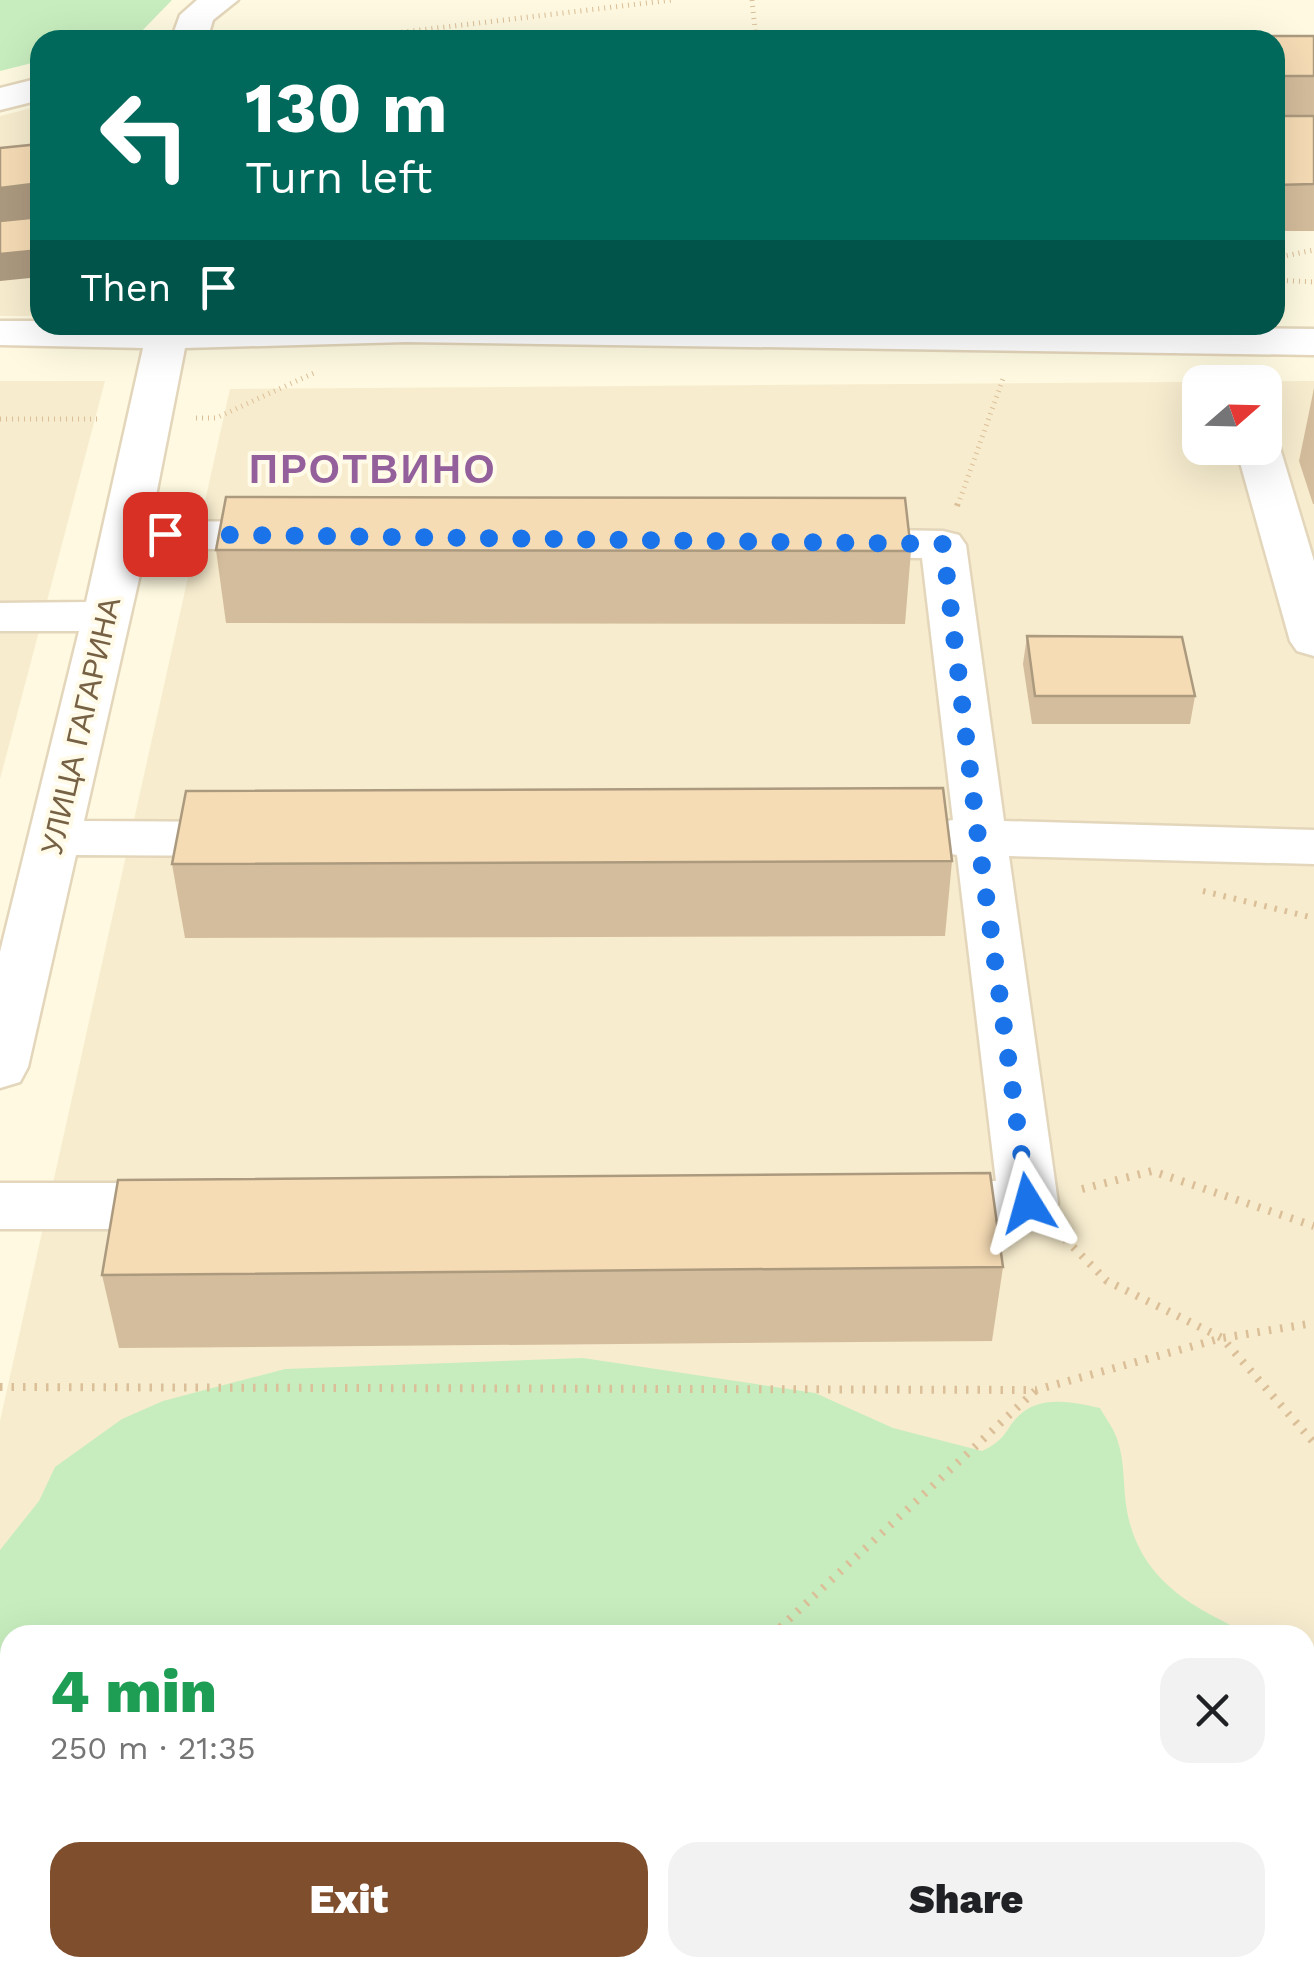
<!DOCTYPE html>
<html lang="en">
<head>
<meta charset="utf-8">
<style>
	body { margin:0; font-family:"Work Sans",sans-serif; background:#f2f2f2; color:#202124; height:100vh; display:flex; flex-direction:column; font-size:38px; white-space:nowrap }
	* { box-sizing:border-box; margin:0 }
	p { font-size:32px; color:#757577 }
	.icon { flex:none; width:55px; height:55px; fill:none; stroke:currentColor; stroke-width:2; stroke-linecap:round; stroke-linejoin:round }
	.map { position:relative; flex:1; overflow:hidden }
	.side { position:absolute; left:0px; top:1625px; width:1315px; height:352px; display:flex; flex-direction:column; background:#fff; border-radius:30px 30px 0 0; box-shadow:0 10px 40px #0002 }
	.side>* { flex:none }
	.top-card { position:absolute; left:30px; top:30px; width:1255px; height:305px; border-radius:30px; box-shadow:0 10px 40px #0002; background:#00695c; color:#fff; overflow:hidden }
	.needle { width:65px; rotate:70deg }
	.tools { position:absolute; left:1182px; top:365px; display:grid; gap:20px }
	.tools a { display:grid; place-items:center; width:100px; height:100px; border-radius:20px; background:#fff; box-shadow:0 10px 40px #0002; font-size:50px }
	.pin { position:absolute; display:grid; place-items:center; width:85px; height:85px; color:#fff; margin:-42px; border-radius:20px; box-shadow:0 5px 15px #0006 }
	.me { position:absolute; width:110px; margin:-55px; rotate:352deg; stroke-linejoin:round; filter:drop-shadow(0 0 8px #0008) }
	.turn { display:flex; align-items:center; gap:35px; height:210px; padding:0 50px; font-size:45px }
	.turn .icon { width:130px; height:130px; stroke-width:2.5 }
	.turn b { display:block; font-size:70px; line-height:85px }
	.then { display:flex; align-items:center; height:95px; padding:0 50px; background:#0003; gap:20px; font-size:38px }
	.round { display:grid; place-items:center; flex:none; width:105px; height:105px; border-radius:30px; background:#f2f2f2 }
	.head { display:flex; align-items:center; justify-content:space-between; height:170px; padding:0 50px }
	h1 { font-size:60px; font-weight:800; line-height:75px; color:#1e9e55 }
	.button { display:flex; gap:20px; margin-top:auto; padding:20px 50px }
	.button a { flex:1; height:115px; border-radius:30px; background:#7f4f2d; color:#fff; font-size:40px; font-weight:800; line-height:115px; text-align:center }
	.button a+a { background:#f2f2f2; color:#202124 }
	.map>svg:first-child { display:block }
	.residential { fill:#f7ecce; fill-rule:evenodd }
	.green { fill:#c7edbe }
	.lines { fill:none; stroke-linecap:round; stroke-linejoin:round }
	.minor-casing { stroke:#e3d6bb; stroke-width:5 }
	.path-far2 { stroke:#dbbf98; stroke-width:5; stroke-dasharray:1 5; stroke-linecap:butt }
	.path-far1 { stroke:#dbbf98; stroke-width:6; stroke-dasharray:2.5 8; stroke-linecap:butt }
	.path { stroke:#dbbf98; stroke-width:8; stroke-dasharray:2.5 9; stroke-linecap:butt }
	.minor { fill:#fff; fill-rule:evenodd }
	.wall { fill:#d4bd9c }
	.shaded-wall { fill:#ac9a7f }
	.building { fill:#f6dcb5; stroke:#ac9a7f; stroke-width:2.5 }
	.route { stroke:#1a73e8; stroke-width:18; stroke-dasharray:0 32.4 }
	.labels { text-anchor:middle; stroke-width:8; stroke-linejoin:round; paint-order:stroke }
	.street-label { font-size:30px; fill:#776145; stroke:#fffbe8 }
	.district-label { font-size:40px; font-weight:bold; letter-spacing:2.5px; fill:#93609c; stroke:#fffbe8 }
</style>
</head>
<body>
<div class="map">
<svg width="1314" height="1977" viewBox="0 0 1314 1977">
	<rect width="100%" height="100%" fill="#fef9e0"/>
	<!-- residential -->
	<g class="residential">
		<polygon points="40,106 40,316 0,316 0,116"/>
		<polygon points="0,381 105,381 0,779"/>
		<path d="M1314 381V1977H0V1421L230 389ZM1200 382H1265V448H1200ZM10 1635H1305V1968H10Z"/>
	</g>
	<!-- green -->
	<g class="green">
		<polygon points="0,0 172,0 136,37 40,40 40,61 0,71"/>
		<path d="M583 1358 815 1393 893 1428 982 1451C1011 1437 1004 1427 1022 1413 1044 1395 1075 1403 1100 1408 1106 1419 1115 1430 1118 1442 1125 1463 1123 1489 1127 1511 1140 1581 1193 1608 1252 1635H10V1968H581L573 1977H0V1550L39 1501 55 1467 122 1419 163 1401 285 1369Z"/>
		<polygon points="1305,1670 1314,1679 1314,1977 692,1977 686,1968 1305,1968"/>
	</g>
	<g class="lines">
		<defs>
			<g id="minor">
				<polygon points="197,0 238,0 213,20 207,40 171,40 180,15"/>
				<polygon points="40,78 40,100 0,110 0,88"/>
				<polygon points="0,321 40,321 40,325 973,325 1314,329 1314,355 406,342 185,348 151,521 292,522 308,526 315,536 308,546 292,550 146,548 84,821 251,822 269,827 277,839 269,851 251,856 76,855 28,1067 20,1082 0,1088 0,952 79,631 0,631 0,603 86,602 143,348 0,345"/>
				<polygon points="1265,437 1274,439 1280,448 1314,561 1314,656 1297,651 1290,641 1236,448 1265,448"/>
				<path d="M833 529 943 531 959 535 966 545 1004 821 1314 830V864L1009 856 1058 1203 1049 1219C1010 1231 936 1232 897 1220L888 1204 897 1188 918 1181H996L957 855 924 849 916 837 924 825 953 820 922 558 833 557 817 553 810 543 817 533Z"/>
				<polygon points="0,1183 187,1183 208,1190 217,1206 208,1222 187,1229 0,1229"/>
			</g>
		</defs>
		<!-- minor casing -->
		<use href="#minor" class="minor-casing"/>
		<!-- path-far2 -->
		<g class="path-far2">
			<polyline points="752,0 756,40"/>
			<polyline points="300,40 353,38 672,0"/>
			<polyline points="1275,258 1314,250"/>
			<polyline points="1275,280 1314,282"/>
			<polyline points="196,418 216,418 314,373"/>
			<polyline points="0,419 99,419"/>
			<polyline points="960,499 1004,376"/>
		</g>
		<!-- path-far1 -->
		<g class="path-far1">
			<polyline points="957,506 960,497"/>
			<polyline points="1203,891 1314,918"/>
		</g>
		<!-- path -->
		<g class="path">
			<polyline points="1082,1189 1152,1171 1314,1226"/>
			<polyline points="1065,1239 1107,1281 1222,1338 1314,1443"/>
			<polyline points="0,1387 1036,1390 1222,1338 1314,1323"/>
			<polyline points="772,1635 1035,1391"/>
			<polyline points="1305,1716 1314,1716"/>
			<polyline points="368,1977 381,1968"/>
		</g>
		<!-- minor -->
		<use href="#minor" class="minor"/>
	</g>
	<!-- wall -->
	<g class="wall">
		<polygon points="875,36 1314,36 1314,231 1275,231 1275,40 875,40"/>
		<polygon points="1314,388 1314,504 1313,504 1299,461"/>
		<polygon points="216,550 911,551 905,624 226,623"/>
		<polygon points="1027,636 1195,696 1190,724 1032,724 1023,664"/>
		<polygon points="952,861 945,936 185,938 172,864"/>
		<polygon points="1003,1267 992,1341 119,1348 102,1275"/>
	</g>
	<!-- shaded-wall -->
	<g class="shaded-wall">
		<polygon points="40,183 40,244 0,248 0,188"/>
		<polygon points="40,250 40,277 0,281 0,254"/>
	</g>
	<!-- building -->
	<g class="building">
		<polygon points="875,36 1314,36 1314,76 1275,76 1275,40 876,40"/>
		<polygon points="1275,116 1314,116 1314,184 1275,185"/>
		<polygon points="40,144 40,183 0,188 0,148"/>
		<polygon points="40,217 40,250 0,254 0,221"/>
		<polygon points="226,497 905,498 911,551 216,550"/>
		<polygon points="1027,636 1182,637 1195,696 1035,696"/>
		<polygon points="943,788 952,861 172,864 186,791"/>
		<polygon points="990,1173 1003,1267 102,1275 118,1180"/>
	</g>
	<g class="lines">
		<!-- route -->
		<polyline class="route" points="165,534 943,544 978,837 1028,1203"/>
	</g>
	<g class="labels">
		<!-- street labels -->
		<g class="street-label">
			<text transform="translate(81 726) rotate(-77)" y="10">УЛИЦА ГАГАРИНА</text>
		</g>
		<!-- district labels -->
		<g class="district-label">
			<text x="373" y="483">ПРОТВИНО</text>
		</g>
	</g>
</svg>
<div class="tools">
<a><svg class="needle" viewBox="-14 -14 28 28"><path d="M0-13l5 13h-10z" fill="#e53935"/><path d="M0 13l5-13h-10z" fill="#757577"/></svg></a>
</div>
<div class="pin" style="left:165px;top:534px;background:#d93025"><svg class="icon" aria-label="arrive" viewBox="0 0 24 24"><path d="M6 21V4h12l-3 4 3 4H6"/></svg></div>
<svg class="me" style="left:1028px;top:1203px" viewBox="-20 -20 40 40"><path d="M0-17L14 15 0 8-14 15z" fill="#1a73e8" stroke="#fff" stroke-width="4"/></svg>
<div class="top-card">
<div class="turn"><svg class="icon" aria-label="left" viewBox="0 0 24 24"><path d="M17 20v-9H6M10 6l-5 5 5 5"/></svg><div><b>130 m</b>Turn left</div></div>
<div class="then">Then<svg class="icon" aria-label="arrive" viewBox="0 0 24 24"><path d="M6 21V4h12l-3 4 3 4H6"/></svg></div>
</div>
<section class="side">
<div class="head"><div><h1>4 min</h1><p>250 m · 21:35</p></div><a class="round"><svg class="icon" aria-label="close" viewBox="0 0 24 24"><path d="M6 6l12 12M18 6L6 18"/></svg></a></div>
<div class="button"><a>Exit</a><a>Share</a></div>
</section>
</div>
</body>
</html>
